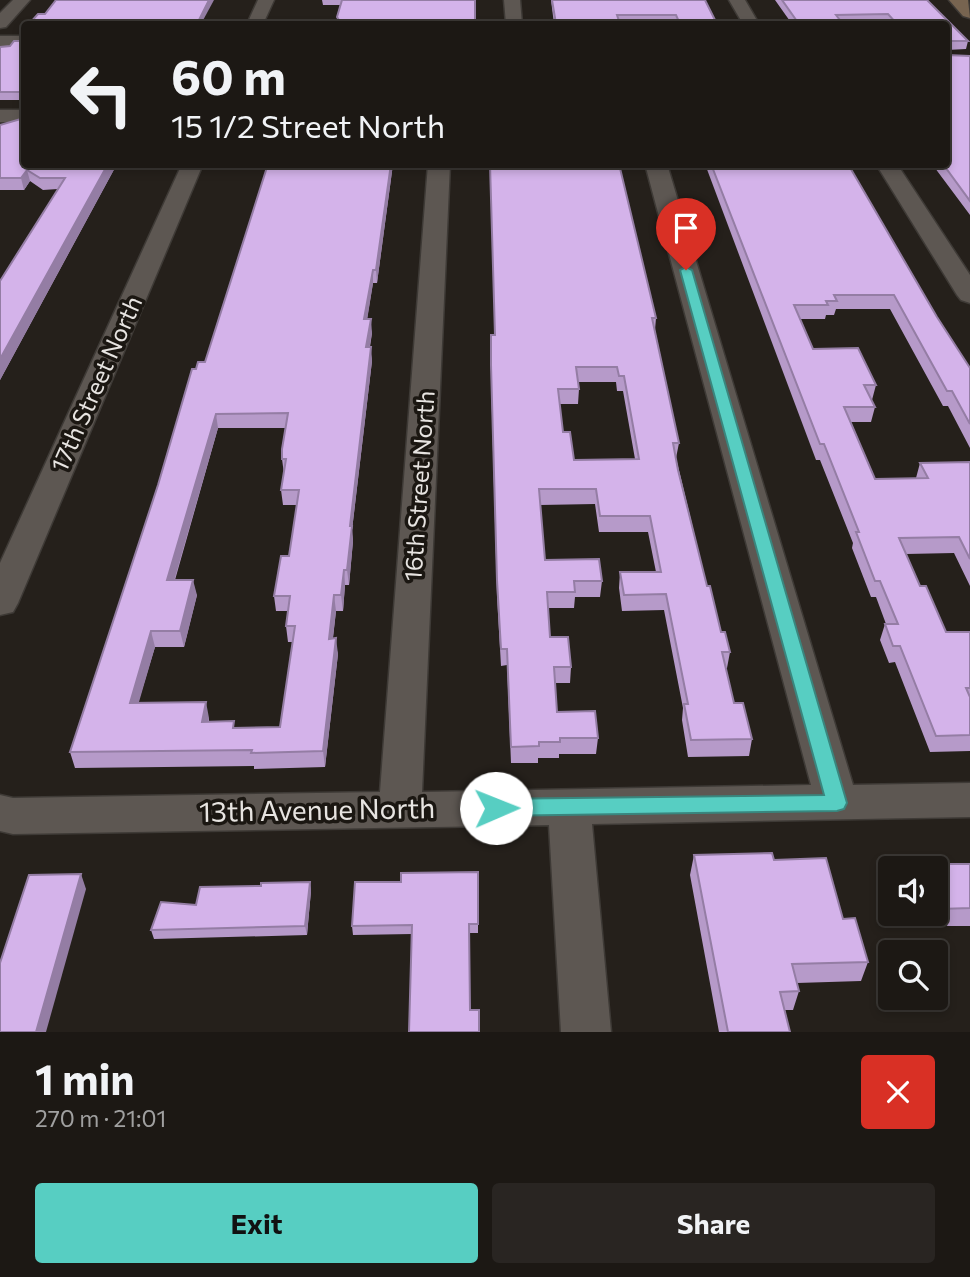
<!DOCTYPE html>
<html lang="en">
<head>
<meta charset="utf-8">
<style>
	body { margin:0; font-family:Commissioner,sans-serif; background:#292522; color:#f1f3f6; height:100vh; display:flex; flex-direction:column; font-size:26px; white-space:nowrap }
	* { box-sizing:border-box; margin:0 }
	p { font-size:23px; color:#a0a0a0 }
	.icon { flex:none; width:38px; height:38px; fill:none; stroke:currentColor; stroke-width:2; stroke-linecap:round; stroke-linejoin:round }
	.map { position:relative; height:1032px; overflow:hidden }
	.panel { display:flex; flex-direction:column; background:#1c1814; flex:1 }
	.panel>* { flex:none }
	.banner { position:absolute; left:21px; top:21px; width:929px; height:147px; border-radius:7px; box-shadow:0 4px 10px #0003,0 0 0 2px #3a3734; background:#1c1814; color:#f1f3f6; overflow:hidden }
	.fabs { position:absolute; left:878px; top:856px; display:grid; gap:14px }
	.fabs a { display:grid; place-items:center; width:70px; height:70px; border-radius:7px; background:#1c1814; box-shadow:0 4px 10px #0003,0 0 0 2px #3a3734; font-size:35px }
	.pin { position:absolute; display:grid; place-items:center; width:60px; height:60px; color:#fff; margin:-72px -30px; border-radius:50% 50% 50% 0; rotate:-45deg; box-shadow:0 0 7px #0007 }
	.pin .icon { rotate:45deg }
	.me { position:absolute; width:77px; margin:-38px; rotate:89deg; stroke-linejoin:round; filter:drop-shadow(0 0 5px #0008) }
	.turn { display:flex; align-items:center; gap:24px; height:147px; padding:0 35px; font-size:32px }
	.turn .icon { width:91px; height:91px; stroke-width:2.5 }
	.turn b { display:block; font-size:49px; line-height:60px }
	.round { display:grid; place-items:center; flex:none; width:74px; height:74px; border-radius:7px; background:#292522 }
	.headline { display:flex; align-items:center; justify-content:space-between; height:119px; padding:0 35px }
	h1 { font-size:42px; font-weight:700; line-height:52px }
	.cta { display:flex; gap:14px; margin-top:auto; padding:14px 35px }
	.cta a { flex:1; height:80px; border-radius:7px; background:#57cec2; color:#111; font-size:28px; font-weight:700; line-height:80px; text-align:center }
	.cta a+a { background:#292522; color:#f1f3f6 }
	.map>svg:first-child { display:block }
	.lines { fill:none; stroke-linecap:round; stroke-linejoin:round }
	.street-casing { stroke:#3e3a36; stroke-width:3 }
	.secondary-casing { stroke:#3e3a36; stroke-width:3 }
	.street { fill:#5d5752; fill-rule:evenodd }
	.secondary { fill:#776450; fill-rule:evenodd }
	.wall { fill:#b69ac9; fill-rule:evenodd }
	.shaded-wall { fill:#947da4 }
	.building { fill:#d4b3ea; stroke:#947da4; stroke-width:2; fill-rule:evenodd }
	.route { fill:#57cec2; stroke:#39867e; stroke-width:2 }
	.labels { text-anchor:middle; stroke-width:7; stroke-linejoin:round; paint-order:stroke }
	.street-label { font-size:24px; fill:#e7e4e1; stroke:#1b1712 }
	.near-street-label { font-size:28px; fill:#e7e4e1; stroke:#1b1712 }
</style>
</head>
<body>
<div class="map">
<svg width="970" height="1032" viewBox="0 0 970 1032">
	<rect width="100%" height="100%" fill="#25201b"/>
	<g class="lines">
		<defs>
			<g id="street">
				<polygon points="13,0 30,0 6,27 0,28 0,13"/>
				<polygon points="258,0 274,0 263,24 247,24"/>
				<polygon points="504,0 520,0 522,24 506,24"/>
				<polygon points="729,0 745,0 759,24 743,24"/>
				<rect x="0" y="36" width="24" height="10"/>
				<rect x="0" y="110" width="24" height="12"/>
				<polygon points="182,164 203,164 18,603 13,612 0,615 0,563"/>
				<polygon points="428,164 450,164 422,792 811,785 645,164 667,164 853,785 970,783 970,817 592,824 611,1032 561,1032 549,825 13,834 0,831 0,795 13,798 380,792"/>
				<polygon points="876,164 897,164 970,275 970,303 961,300 957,295"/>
			</g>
			<polygon id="secondary" points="949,0 968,0 970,18 963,16"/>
		</defs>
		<!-- street casing -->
		<use href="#street" class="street-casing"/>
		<!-- secondary casing -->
		<use href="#secondary" class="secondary-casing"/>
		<!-- street -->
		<use href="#street" class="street"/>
		<!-- secondary -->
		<use href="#secondary" class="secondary"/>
	</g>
	<!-- wall -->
	<g class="wall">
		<polygon points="322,0 475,0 475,24 338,24 337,17 340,5 323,5"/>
		<polygon points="551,0 705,0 717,24 554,24"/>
		<polygon points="775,0 927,0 968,41 966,49 947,50 947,55 970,56 970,215 932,164 947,164 947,24 888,24 886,22 843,24 792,24"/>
		<polygon points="24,35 24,100 0,100 0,47 10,46 24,41"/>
		<polygon points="0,125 117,164 0,380 0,281 58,189 43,190 30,181 24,190 0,190"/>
		<path d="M268 164H393L377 283H373L367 319 372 333 370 347 372 361 352 530 353 541 349 585H345L343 611H336L333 638 338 654 325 767 254 769V766L75 768 70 752 196 369 205 362ZM218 428H286L282 459 284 474 281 490 283 505H297L289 556 274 596 276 611H288L286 626 288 642H293L280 727 235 728 209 722V718L138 703 155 647H184L197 595 175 580Z"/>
		<polygon points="705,164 848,164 937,317 970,368 970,448 948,406 943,406 890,309 836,309 834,315 826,315 825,319 800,319 813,349 876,385 872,400 871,400 875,407 871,422 851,422 875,479 916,478 920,463 970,462 970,586 954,553 906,554 920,586 946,632 970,632 970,751 930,752 895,662 889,663 880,640 885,624 886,624 876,597 871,597 852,548 853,543 820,460 816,460"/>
		<path d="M656 318 655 330 679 443 676 458 707 586 721 632 730 652 727 668H726L734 703 752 739 749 756 688 757 682 720 683 708 664 610 622 611 619 588 620 572H656L648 532H599L595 504 540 505 545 560 602 581 600 597H575L574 608H548L550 637 571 667 570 683H555L557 712 598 738 596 754H559V758H538V763H511L507 665 501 666 497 596 491 380 494 335ZM578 382H616L617 391H623L635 459 574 460 563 432 560 404H578L579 389Z"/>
		<polygon points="694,855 774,860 843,919 868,962 861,981 797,983 799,991 793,1010 785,1010 790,1032 719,1032 690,875"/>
		<polygon points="925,864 970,864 970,926 933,926 929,914 936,914 936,868 923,868"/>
		<polygon points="478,872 478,933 470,933 470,1010 479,1032 412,934 353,935 352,926 401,882"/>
		<polygon points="310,882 311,891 307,935 154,939 151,930 196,905 261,886"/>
	</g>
	<!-- shaded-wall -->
	<g class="shaded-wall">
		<polygon points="209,0 214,0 201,24 197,24"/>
		<polygon points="108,164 117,164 0,380 0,359"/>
		<polygon points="391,164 393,164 377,283 376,270"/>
		<polygon points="27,170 30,181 24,190 21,178"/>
		<polygon points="373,270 373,283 365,333 364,319"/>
		<polygon points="371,319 372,333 367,361 366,347"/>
		<polygon points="371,347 372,361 352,530 353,541 349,585 347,570 350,526"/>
		<polygon points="216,414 218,428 170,595 167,580"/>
		<polygon points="344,570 345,585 343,611 341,595"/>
		<polygon points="193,580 197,595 184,647 180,631"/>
		<polygon points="334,595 336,611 331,654 329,639"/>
		<polygon points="151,631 155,647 134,719 130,703"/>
		<polygon points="336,638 338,654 325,767 323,751"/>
		<polygon points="206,702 209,718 205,737 202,722"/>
		<polygon points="81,874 86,889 46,1032 36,1032"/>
		<polygon points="310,882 311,891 307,935 305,926"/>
	</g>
	<!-- building -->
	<g class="building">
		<polygon points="56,0 209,0 197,24 29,24 38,14 45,14"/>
		<polygon points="342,0 475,0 475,24 351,24 352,20 339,20 337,17"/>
		<polygon points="552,0 705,0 717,24 680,24 676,15 617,15 620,24 556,24"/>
		<polygon points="782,0 927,0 968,41 947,41 947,55 970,56 970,201 943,164 947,164 947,24 897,24 888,14 836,15 843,24 799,24"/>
		<polygon points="24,35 24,92 0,92 0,47 10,46 14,41 24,41"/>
		<polygon points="24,118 24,164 108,164 0,359 0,281 65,178 40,178 27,170 21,178 0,178 0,125"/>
		<path d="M268 164H391L376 270H373L364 319H371L366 347H371L350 526H352L347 570H344L341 595H334L329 639 336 638 323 751 251 753 252 750 70 752 158 485 192 369H196L198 362H205ZM288 413 282 449V459H286L281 490H299L289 556H281L274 596H290L286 626H295L280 727 233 728 234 721 202 722 206 702 130 703 151 631H180L193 580H167L216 414Z"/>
		<path d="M490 164H619L656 318H652L679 443H673L678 470 707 586H710L721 632H725L730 652H722L734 703H743L752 739 691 740 684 704H688L666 594 624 595 620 572H661L650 516H600L596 489H539L545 560 599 559 602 581H574L575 592H547L550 637H568L571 667H554L557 712 595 711 598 738H560V742H539V746L511 747 507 649H501L497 580 491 365V335H495ZM576 367H617L619 376H624L639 459 574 460 570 432H563L558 389H579Z"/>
		<polygon points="711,164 848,164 937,317 970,368 970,424 952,391 947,391 894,295 834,295 837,301 826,301 828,305 794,305 813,349 858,348 876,385 864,385 875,407 844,407 875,479 928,478 920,463 970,462 970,559 959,537 899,538 920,586 926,586 946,632 970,632 970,688 966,688 970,697 970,735 936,736 900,646 893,646 885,624 898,624 880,581 875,581 856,532 859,532 824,444 820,444"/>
		<polygon points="772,853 774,860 826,858 843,919 855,918 868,962 792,964 799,991 780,992 790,1032 728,1032 694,855"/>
		<polygon points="925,864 970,864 970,908 940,909 936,897 936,868 926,868"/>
		<polygon points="478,872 478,924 469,924 470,1010 479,1010 479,1032 409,1032 412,925 352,926 355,882 401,882 401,873"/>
		<polygon points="81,874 36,1032 0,1032 0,963 29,875"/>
		<polygon points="310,882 305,926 151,930 161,902 196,905 200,887 261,886 261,883"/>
	</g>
	<!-- route -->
	<polygon class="route" points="686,267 692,270 847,803 844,809 837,811 496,816 489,814 486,808 489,802 496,799 824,795 680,270"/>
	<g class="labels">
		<!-- street labels -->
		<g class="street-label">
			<text transform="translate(97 384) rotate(-66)" y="8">17th Street North</text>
			<text transform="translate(420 486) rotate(-86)" y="8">16th Street North</text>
		</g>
		<!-- near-street labels -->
		<g class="near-street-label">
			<text transform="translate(317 810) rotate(-1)" y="10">13th Avenue North</text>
		</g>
	</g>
</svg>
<div class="fabs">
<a><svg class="icon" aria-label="sound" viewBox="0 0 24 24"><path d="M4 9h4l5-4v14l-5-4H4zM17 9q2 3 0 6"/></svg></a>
<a><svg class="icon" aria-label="search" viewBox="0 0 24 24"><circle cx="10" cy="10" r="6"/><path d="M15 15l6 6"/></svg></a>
</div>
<div class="pin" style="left:686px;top:270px;background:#d93025"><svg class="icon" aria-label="arrive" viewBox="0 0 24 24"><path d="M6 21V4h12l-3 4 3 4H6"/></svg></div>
<svg class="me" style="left:496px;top:808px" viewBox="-20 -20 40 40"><circle r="19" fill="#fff"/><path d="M0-13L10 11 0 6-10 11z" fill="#57cec2"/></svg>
<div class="banner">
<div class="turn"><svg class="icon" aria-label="left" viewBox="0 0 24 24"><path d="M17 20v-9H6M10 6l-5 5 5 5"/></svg><div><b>60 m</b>15 1/2 Street North</div></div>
</div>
</div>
<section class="panel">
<div class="headline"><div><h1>1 min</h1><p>270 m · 21:01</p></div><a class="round" style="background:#d93025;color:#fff"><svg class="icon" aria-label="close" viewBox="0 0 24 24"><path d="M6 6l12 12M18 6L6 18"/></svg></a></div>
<div class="cta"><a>Exit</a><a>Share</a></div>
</section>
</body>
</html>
